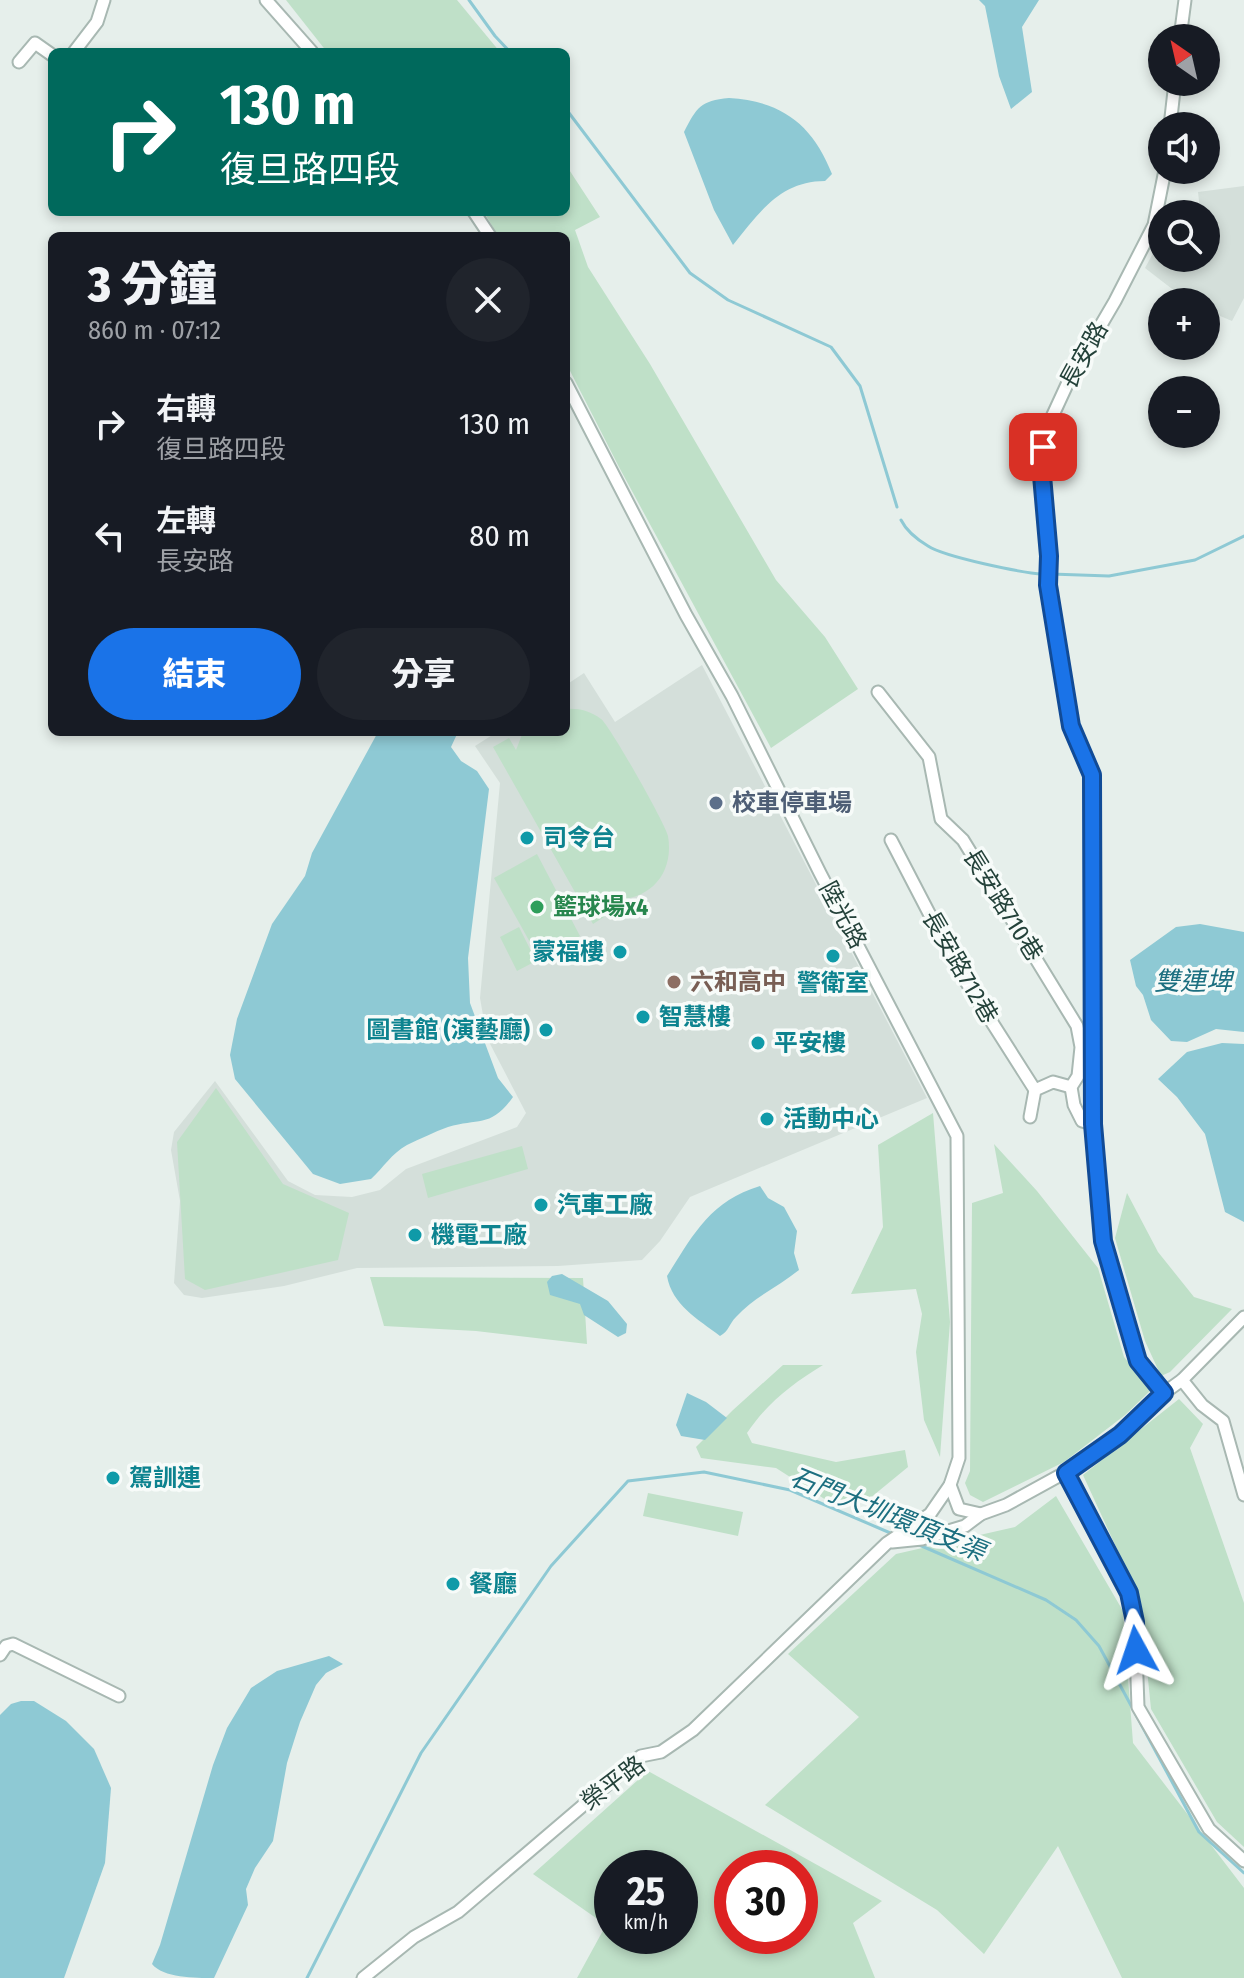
<!DOCTYPE html>
<html lang="zh-TW">
<head>
<meta charset="utf-8">
<style>
	body { margin:0; font-family:"Fira Sans Condensed","Noto Sans TC",sans-serif; background:#20242c; color:#f1f3f6; height:100vh; display:flex; flex-direction:column; font-size:30px; white-space:nowrap }
	* { box-sizing:border-box; margin:0 }
	p { font-size:26px; color:#9ea1a6 }
	.icon { flex:none; width:44px; height:44px; fill:none; stroke:currentColor; stroke-width:2; stroke-linecap:round; stroke-linejoin:round }
	.map { position:relative; flex:1; overflow:hidden }
	.details { position:absolute; left:48px; top:232px; width:522px; height:504px; display:flex; flex-direction:column; background:#171b24; border-radius:12px; box-shadow:0 4px 12px #0003 }
	.details>* { flex:none }
	.banner { position:absolute; left:48px; top:48px; width:522px; height:168px; border-radius:12px; box-shadow:0 4px 12px #0003; background:#00695c; color:#fff; overflow:hidden }
	.needle { width:52px; rotate:326deg }
	.fabs { position:absolute; left:1148px; top:24px; display:grid; gap:16px }
	.fabs a { display:grid; place-items:center; width:72px; height:72px; border-radius:50%; background:#171b24; box-shadow:0 4px 12px #0003; font-size:40px }
	.speed { position:absolute; left:594px; top:1850px; display:flex; gap:16px; font-size:40px; font-weight:700; text-align:center }
	.speed>* { display:grid; place-content:center; width:104px; height:104px; border-radius:50%; background:#171b24; box-shadow:0 4px 12px #0003; line-height:1 }
	.speed small { font-size:20px; font-weight:400 }
	.speed .limit { border:12px solid #d22; background:#fff; color:#111 }
	.pin { position:absolute; display:grid; place-items:center; width:68px; height:68px; color:#fff; margin:-34px; border-radius:16px; box-shadow:0 4px 12px #0006 }
	.me { position:absolute; width:88px; margin:-44px; rotate:355deg; stroke-linejoin:round; filter:drop-shadow(0 0 6px #0008) }
	.turn { display:flex; align-items:center; gap:28px; height:168px; padding:0 40px; font-size:36px }
	.turn .icon { width:104px; height:104px; stroke-width:2.5 }
	.turn b { display:block; font-size:56px; line-height:68px }
	.round { display:grid; place-items:center; flex:none; width:84px; height:84px; border-radius:42px; background:#20242c }
	.headline { display:flex; align-items:center; justify-content:space-between; height:136px; padding:0 40px }
	h1 { font-size:48px; font-weight:800; line-height:60px }
	.button { display:flex; gap:16px; margin-top:auto; padding:16px 40px }
	.button a { flex:1; height:92px; border-radius:48px; background:#1a73e8; color:#fff; font-size:32px; font-weight:800; line-height:92px; text-align:center }
	.button a+a { background:#20242c; color:#f1f3f6 }
	ul { padding:0; list-style:none }
	li { display:flex; align-items:center; gap:24px; height:112px; padding:0 40px }
	li div { flex:1 }
	li b { display:block; font-size:30px }
	li em { font-style:normal }
	.map>svg:first-child { display:block }
	.built { fill:#d4dfda }
	.green { fill:#bfe0c8; fill-rule:evenodd }
	.water { fill:#8ec9d4 }
	.lines { fill:none; stroke-linecap:round; stroke-linejoin:round }
	.stream { stroke:#8ec9d4; stroke-width:3 }
	.minor-casing { stroke:#a8b8b2; stroke-width:15 }
	.minor { stroke:#fff; stroke-width:11 }
	.route-casing { stroke:#114b97; stroke-width:20 }
	.route { stroke:#1a73e8; stroke-width:14 }
	.service-dot { fill:#5c6f8a; stroke:#f7fbf9; stroke-width:3 }
	.culture-dot { fill:#0f9aa8; stroke:#f7fbf9; stroke-width:3 }
	.leisure-dot { fill:#2e9e5b; stroke:#f7fbf9; stroke-width:3 }
	.education-dot { fill:#8d6e63; stroke:#f7fbf9; stroke-width:3 }
	.labels { text-anchor:middle; stroke-width:7; stroke-linejoin:round; paint-order:stroke }
	.street-label { font-size:24px; fill:#24423a; stroke:#f7fbf9 }
	.service-label { font-size:24px; font-weight:bold; fill:#4e5e75; stroke:#f7fbf9; text-anchor:start }
	.culture-label { font-size:24px; font-weight:bold; fill:#0d838f; stroke:#f7fbf9; text-anchor:start }
	.leisure-label { font-size:24px; font-weight:bold; fill:#27864d; stroke:#f7fbf9; text-anchor:start }
	.education-label { font-size:24px; font-weight:bold; fill:#785e54; stroke:#f7fbf9; text-anchor:start }
	.water-label { font-size:26px; font-style:italic; fill:#1c6f80; stroke:#f7fbf9 }
</style>
</head>
<body>
<div class="map">
<svg width="1244" height="1978" viewBox="0 0 1244 1978">
	<rect width="100%" height="100%" fill="#e6efeb"/>
	<!-- built -->
	<g class="built">
		<polygon points="1244,186 1244,298 1232,321 1206,310 1206,302 1189,302 1145,268 1162,237 1162,258 1206,258 1206,214 1172,213 1200,210 1198,192"/>
		<polygon points="702,665 927,1098 690,1197 660,1241 642,1260 558,1266 357,1268 284,1286 202,1298 184,1295 174,1283 180,1201 171,1150 174,1132 215,1081 288,1181 315,1195 352,1197 380,1190 406,1169 517,1127 526,1113 487,1038 480,998 500,783 475,746 497,732 566,732 566,685 584,673 615,722"/>
	</g>
	<!-- green -->
	<g class="green">
		<polygon points="286,0 457,0 500,52 327,52"/>
		<polygon points="566,165 600,217 575,230 588,267 650,364 776,580 825,637 858,689 771,748 619,467 566,363 566,236 498,236 484,212 566,212"/>
		<path d="M566 709C578 708 591 711 601 719 609 724 666 825 668 836 676 883 636 910 594 896L604 917 593 924 493 747 509 738 516 750 523 732H566Z"/>
		<polygon points="537,854 580,936 540,960 494,878"/>
		<polygon points="519,927 536,961 517,971 500,937"/>
		<polygon points="216,1088 283,1184 349,1213 338,1260 205,1290 185,1279 177,1142"/>
		<polygon points="933,1113 950,1322 940,1457 924,1420 916,1352 922,1314 916,1289 851,1294 883,1227 878,1145"/>
		<polygon points="994,1144 1037,1191 1098,1268 1124,1357 1152,1389 1125,1415 1064,1462 983,1502 970,1495 965,1483 970,1471 972,1203 1003,1193"/>
		<polygon points="522,1146 528,1169 428,1198 422,1174"/>
		<polygon points="1127,1193 1158,1252 1194,1297 1232,1309 1170,1372 1161,1376 1145,1341 1115,1238"/>
		<polygon points="370,1277 583,1278 587,1344 476,1331 384,1326"/>
		<path d="M783 1365H823C792 1384 767 1403 747 1433L752 1443 836 1462 905 1450 908 1467 869 1499 837 1507 776 1468 701 1458 696 1447 733 1410Z"/>
		<polygon points="1179,1399 1203,1424 1190,1448 1244,1603 1244,1847 1217,1822 1151,1709 1140,1599 1083,1475"/>
		<polygon points="648,1493 743,1512 738,1536 643,1516"/>
		<polygon points="1056,1496 1123,1611 1133,1743 1244,1888 1244,1978 1122,1978 1058,1846 984,1954 937,1910 765,1805 859,1717 788,1654 896,1554 1015,1527"/>
		<path d="M648 1771 882 1901 853 1923 875 1978H577L606 1925 533 1874ZM612 1868H680V1936H612ZM732 1868H800V1936H732Z"/>
	</g>
	<!-- water -->
	<g class="water">
		<polygon points="979,0 1039,0 1022,27 1032,92 1011,109 999,76 985,6"/>
		<path d="M729 98C782 101 813 125 832 174L825 181C780 181 759 213 733 245L714 210 684 132C697 107 700 101 729 98Z"/>
		<path d="M378 732H458L451 747 461 761 477 771 489 789 468 958 470 1003 498 1078 513 1097C491 1128 479 1118 448 1127 434 1132 420 1139 407 1145 391 1154 384 1167 371 1179L340 1184 313 1174 235 1079 230 1055 237 1019 272 924 305 876 312 853Z"/>
		<polygon points="1200,924 1244,932 1244,1032 1216,1029 1187,1042 1171,1041 1151,1020 1143,995 1136,986 1130,960 1176,927"/>
		<polygon points="1222,1043 1244,1044 1244,1222 1225,1212 1205,1134 1177,1097 1158,1079 1187,1052"/>
		<path d="M760 1186 768 1198 784 1207 797 1231 794 1253 799 1270C778 1287 754 1297 736 1317 729 1324 729 1331 720 1336 698 1319 672 1305 667 1276 693 1235 710 1201 760 1186Z"/>
		<polygon points="562,1274 608,1301 627,1324 626,1333 618,1337 584,1315 580,1304 550,1295 547,1282 552,1276"/>
		<polygon points="687,1393 706,1402 727,1418 705,1440 681,1436 676,1425"/>
		<path d="M329 1656 343 1664 326 1673 316 1685 300 1722 287 1763 273 1841 255 1868 246 1889 248 1905 214 1978C195 1978 163 1978 152 1964L160 1945 213 1765 227 1728 251 1688 277 1671Z"/>
		<polygon points="21,1701 34,1701 66,1721 94,1749 111,1788 105,1863 64,1978 0,1978 0,1715 11,1704"/>
	</g>
	<g class="lines">
		<!-- stream -->
		<g class="stream">
			<polyline points="469,0 495,36 510,52"/>
			<polyline points="566,109 690,273 728,300 831,347 860,386 897,507"/>
			<path d="M901 520C906 530 918 540 928 546 945 557 1022 573 1043 574"/>
			<polyline points="1051,574 1109,576 1195,560 1244,536"/>
			<polyline points="917,1544 1046,1600 1076,1620 1099,1646 1199,1832 1244,1873"/>
			<polyline points="307,1978 421,1753 551,1566 628,1481 704,1472 790,1490 895,1535"/>
		</g>
		<defs>
			<g id="minor">
				<polyline points="266,0 312,52"/>
				<polyline points="1180,38 1185,0"/>
				<polyline points="74,52 97,22 104,0"/>
				<polyline points="19,62 35,43 52,55"/>
				<polyline points="1170,126 1175,82"/>
				<polyline points="474,212 490,236"/>
				<polyline points="878,692 929,757 941,819 963,840 1077,1026 1081,1047 1078,1076 1071,1087 1074,1105 1082,1121 1093,1124"/>
				<polyline points="891,840 958,969 1035,1090"/>
				<polyline points="1030,1117 1035,1090 1053,1082 1071,1087"/>
				<polyline points="1182,1380 1202,1405 1223,1421 1244,1495"/>
				<polyline points="1164,1393 1138,1361 1103,1241 1093,1124 1092,775 1071,726 1048,585 1049,556 1041,464 1046,430 1070,378 1115,301 1154,225 1165,170"/>
				<polyline points="1066,1473 1129,1593 1135,1622 1138,1707 1209,1829 1244,1861"/>
				<polyline points="950,1485 959,1509 981,1514"/>
				<polyline points="892,1542 922,1539 965,1526 981,1514 1006,1505 1077,1466 1120,1435 1164,1393 1182,1380 1244,1317"/>
				<polyline points="0,1655 6,1646 13,1644 119,1696"/>
				<polyline points="363,1978 414,1937 458,1912 641,1756 661,1752 693,1730 887,1543 930,1514 950,1485 959,1458 957,1136 820,873 732,696 686,615 566,383"/>
			</g>
		</defs>
		<!-- minor casing -->
		<use href="#minor" class="minor-casing"/>
		<!-- minor -->
		<use href="#minor" class="minor"/>
	</g>
	<g class="lines">
		<defs>
			<polyline id="route" points="1043,447 1041,464 1049,556 1048,585 1071,726 1092,775 1093,1124 1103,1241 1138,1361 1164,1393 1120,1435 1066,1473 1129,1593 1135,1622 1136,1650"/>
		</defs>
		<!-- route casing -->
		<use href="#route" class="route-casing"/>
		<!-- route -->
		<use href="#route" class="route"/>
	</g>
	<!-- markers -->
	<circle class="service-dot" cx="716" cy="803" r="8"/>
	<g class="culture-dot">
		<circle cx="527" cy="838" r="8"/>
		<circle cx="620" cy="952" r="8"/>
		<circle cx="833" cy="956" r="8"/>
		<circle cx="643" cy="1017" r="8"/>
		<circle cx="546" cy="1030" r="8"/>
		<circle cx="758" cy="1043" r="8"/>
		<circle cx="767" cy="1119" r="8"/>
		<circle cx="541" cy="1205" r="8"/>
		<circle cx="415" cy="1235" r="8"/>
		<circle cx="113" cy="1478" r="8"/>
		<circle cx="453" cy="1584" r="8"/>
	</g>
	<circle class="leisure-dot" cx="537" cy="907" r="8"/>
	<circle class="education-dot" cx="674" cy="982" r="8"/>
	<g class="labels">
		<!-- street labels -->
		<g class="street-label">
			<text transform="translate(1084 355) rotate(-61)" y="8">長安路</text>
			<text transform="translate(1003 905) rotate(58)" y="8">長安路710巷</text>
			<text transform="translate(843 915) rotate(62)" y="8">陸光路</text>
			<text transform="translate(960 967) rotate(60)" y="8">長安路712巷</text>
			<text transform="translate(613 1783) rotate(-37)" y="8">榮平路</text>
		</g>
		<!-- service labels -->
		<g class="service-label">
			<text x="732" y="811">校車停車場</text>
		</g>
		<!-- culture labels -->
		<g class="culture-label">
			<text x="543" y="846">司令台</text>
			<text x="604" y="960" text-anchor="end">蒙福樓</text>
			<text x="833" y="991" text-anchor="middle">警衛室</text>
			<text x="659" y="1025">智慧樓</text>
			<text x="530" y="1038" text-anchor="end">圖書館 (演藝廳)</text>
			<text x="774" y="1051">平安樓</text>
			<text x="783" y="1127">活動中心</text>
			<text x="557" y="1213">汽車工廠</text>
			<text x="431" y="1243">機電工廠</text>
			<text x="129" y="1486">駕訓連</text>
			<text x="469" y="1592">餐廳</text>
		</g>
		<!-- leisure labels -->
		<g class="leisure-label">
			<text x="553" y="915">籃球場x4</text>
		</g>
		<!-- education labels -->
		<g class="education-label">
			<text x="690" y="990">六和高中</text>
		</g>
		<!-- water labels -->
		<g class="water-label">
			<text x="1193" y="990">雙連埤</text>
			<text transform="translate(888 1514) rotate(22)" y="9">石門大圳環頂支渠</text>
		</g>
	</g>
</svg>
<div class="fabs">
<a><svg class="needle" viewBox="-14 -14 28 28"><path d="M0-13l5 13h-10z" fill="#e53935"/><path d="M0 13l5-13h-10z" fill="#9ea1a6"/></svg></a>
<a><svg class="icon" aria-label="sound" viewBox="0 0 24 24"><path d="M4 9h4l5-4v14l-5-4H4zM17 9q2 3 0 6"/></svg></a>
<a><svg class="icon" aria-label="search" viewBox="0 0 24 24"><circle cx="10" cy="10" r="6"/><path d="M15 15l6 6"/></svg></a>
<a>+</a>
<a>−</a>
</div>
<div class="speed"><div>25<small>km/h</small></div><div class="limit">30</div></div>
<div class="pin" style="left:1043px;top:447px;background:#d93025"><svg class="icon" aria-label="arrive" viewBox="0 0 24 24"><path d="M6 21V4h12l-3 4 3 4H6"/></svg></div>
<svg class="me" style="left:1136px;top:1650px" viewBox="-20 -20 40 40"><path d="M0-17L14 15 0 8-14 15z" fill="#1a73e8" stroke="#fff" stroke-width="4"/></svg>
<div class="banner">
<div class="turn"><svg class="icon" aria-label="right" viewBox="0 0 24 24"><path d="M7 20v-9h11M14 6l5 5-5 5"/></svg><div><b>130 m</b>復旦路四段</div></div>
</div>
<section class="details">
<div class="headline"><div><h1>3 分鐘</h1><p>860 m · 07:12</p></div><a class="round"><svg class="icon" aria-label="close" viewBox="0 0 24 24"><path d="M6 6l12 12M18 6L6 18"/></svg></a></div>
<ul>
<li><svg class="icon" aria-label="right" viewBox="0 0 24 24"><path d="M7 20v-9h11M14 6l5 5-5 5"/></svg><div><b>右轉</b><p>復旦路四段</p></div><em>130 m</em></li>
<li><svg class="icon" aria-label="left" viewBox="0 0 24 24"><path d="M17 20v-9H6M10 6l-5 5 5 5"/></svg><div><b>左轉</b><p>長安路</p></div><em>80 m</em></li>
</ul>
<div class="button"><a>結束</a><a>分享</a></div>
</section>
</div>
</body>
</html>
